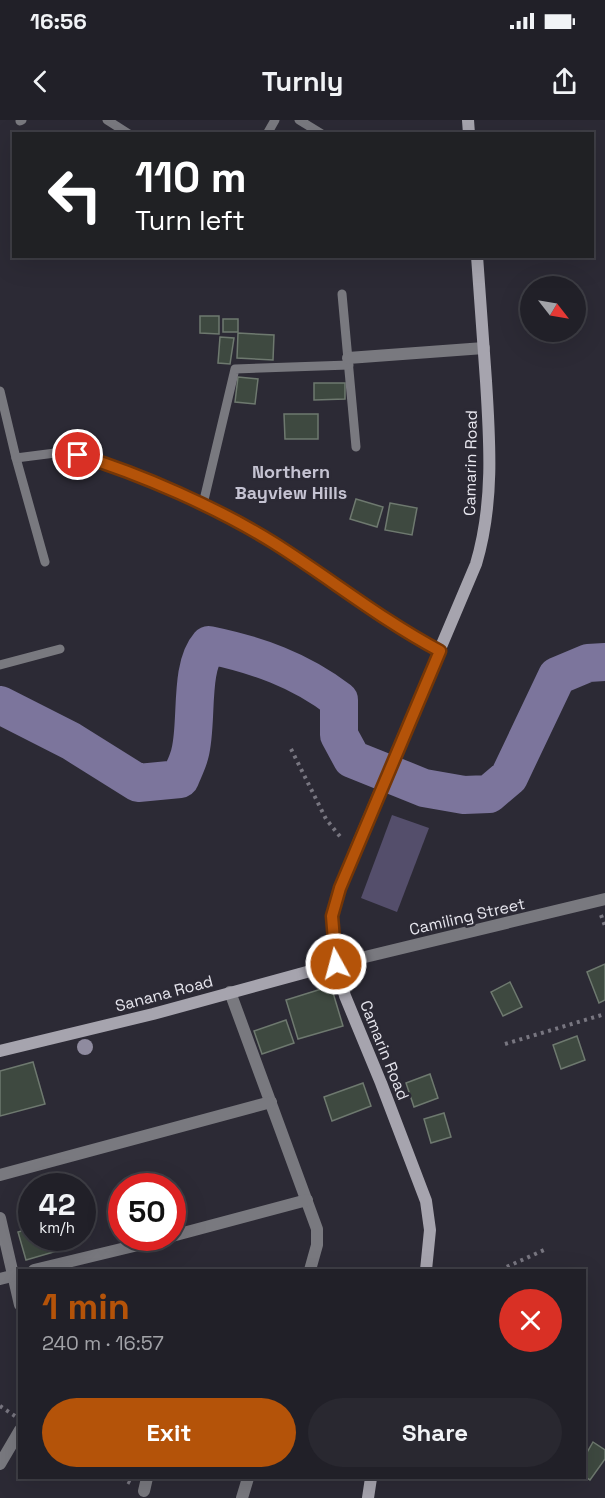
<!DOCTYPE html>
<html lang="en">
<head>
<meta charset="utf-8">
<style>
	body { margin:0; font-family:"Space Grotesk",sans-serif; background:#292830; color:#f1f3f6; height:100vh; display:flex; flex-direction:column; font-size:22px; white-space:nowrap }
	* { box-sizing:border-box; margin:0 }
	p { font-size:20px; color:#a2a3a8 }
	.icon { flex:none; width:33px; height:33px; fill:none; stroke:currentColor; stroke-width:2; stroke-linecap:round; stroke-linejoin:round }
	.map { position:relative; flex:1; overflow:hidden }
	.details { position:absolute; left:18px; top:1149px; width:568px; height:210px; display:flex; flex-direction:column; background:#212028; border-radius:0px; box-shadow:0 6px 24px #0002,0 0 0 2px #3e3e45 }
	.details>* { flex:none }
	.top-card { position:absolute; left:12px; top:12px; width:582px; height:126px; border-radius:0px; box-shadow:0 6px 24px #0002,0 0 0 2px #3e3e45; background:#202124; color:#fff; overflow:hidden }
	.needle { width:39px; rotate:121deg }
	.fabs { position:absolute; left:520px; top:156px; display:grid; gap:12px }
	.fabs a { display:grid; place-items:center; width:66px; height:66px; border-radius:50%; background:#212028; box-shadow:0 6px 24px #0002,0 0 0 2px #3e3e45; font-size:30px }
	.speed { position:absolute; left:18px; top:1053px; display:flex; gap:12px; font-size:30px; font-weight:700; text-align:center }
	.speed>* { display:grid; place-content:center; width:78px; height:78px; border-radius:50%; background:#212028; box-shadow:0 6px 24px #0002,0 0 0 2px #3e3e45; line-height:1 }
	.speed small { font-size:15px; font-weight:400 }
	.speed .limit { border:9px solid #d22; background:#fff; color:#111 }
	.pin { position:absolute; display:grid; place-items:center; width:51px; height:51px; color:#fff; margin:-26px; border:3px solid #fff; border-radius:50%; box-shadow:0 2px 6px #0007 }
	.me { position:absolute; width:66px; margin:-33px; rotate:353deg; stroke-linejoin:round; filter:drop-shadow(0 0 4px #0008) }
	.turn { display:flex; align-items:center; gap:21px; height:126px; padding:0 24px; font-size:27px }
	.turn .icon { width:78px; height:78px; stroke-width:2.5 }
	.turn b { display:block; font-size:42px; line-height:51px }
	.round { display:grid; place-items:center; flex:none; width:63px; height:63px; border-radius:32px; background:#292830 }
	.summary { display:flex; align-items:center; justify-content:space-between; height:102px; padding:0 24px }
	h1 { font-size:36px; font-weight:800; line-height:45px; color:#b45309 }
	.action { display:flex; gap:12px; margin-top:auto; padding:12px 24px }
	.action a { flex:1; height:69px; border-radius:36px; background:#b45309; color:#fff; font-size:24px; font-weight:800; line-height:69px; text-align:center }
	.action a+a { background:#292830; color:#f1f3f6 }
	.status { display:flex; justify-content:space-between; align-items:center; height:42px; padding:0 30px; background:#212028; direction:ltr }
	.status svg { height:16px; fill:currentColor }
	header { display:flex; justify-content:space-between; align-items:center; height:78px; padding:0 24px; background:#212028; font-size:27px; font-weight:800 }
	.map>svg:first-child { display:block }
	.green { fill:#544e6b }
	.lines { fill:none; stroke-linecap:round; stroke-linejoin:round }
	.river { stroke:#7c759c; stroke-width:38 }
	.building { fill:#3e4940; stroke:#6e796f; stroke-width:1.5 }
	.path { stroke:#787680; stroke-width:4; stroke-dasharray:3 4.5; stroke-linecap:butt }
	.lane { stroke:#79797f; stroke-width:9 }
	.street { stroke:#79797f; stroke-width:12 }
	.secondary { stroke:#a6a4ae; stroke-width:12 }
	.tree { fill:#8f8b9f }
	.route-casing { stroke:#753606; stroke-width:15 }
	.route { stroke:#b45309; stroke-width:10 }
	.labels { text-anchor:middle; stroke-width:5; stroke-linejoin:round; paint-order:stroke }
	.street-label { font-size:16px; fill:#e7e6ee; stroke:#2c2a35 }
	.neighbourhood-label { font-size:18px; font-weight:bold; fill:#c5c3d2; stroke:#2c2a35 }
</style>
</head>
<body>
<div class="status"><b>16:56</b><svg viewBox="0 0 49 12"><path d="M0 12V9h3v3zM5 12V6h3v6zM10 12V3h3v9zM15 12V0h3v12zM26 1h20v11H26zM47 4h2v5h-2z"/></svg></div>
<header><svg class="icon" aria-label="back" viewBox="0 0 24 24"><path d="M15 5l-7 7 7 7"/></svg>Turnly<svg class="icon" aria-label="share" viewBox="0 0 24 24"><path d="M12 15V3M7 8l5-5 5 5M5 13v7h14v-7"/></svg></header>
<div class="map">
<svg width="605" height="1378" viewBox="0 0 605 1378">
	<rect width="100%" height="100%" fill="#2c2a35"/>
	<!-- green -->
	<polygon class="green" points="392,695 429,708 397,792 361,778"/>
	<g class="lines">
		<!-- river -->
		<path class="river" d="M0 585 71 621 138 663 180 659C183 651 188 642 190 633 198 602 189 548 209 525 257 535 300 550 339 580V615L352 639 424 668 464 675 489 674 509 657 557 556 588 543 605 542"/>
	</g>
	<!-- building -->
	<g class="building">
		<polygon points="200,196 219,196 219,214 200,213"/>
		<rect x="223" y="199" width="15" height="13"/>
		<polygon points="238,213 274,215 273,240 237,238"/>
		<polygon points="220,217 234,218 230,244 218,243"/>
		<polygon points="238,257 258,259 255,284 235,282"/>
		<polygon points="314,263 345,263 345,279 314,280"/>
		<polygon points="284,294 318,294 318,319 285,319"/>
		<polygon points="356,379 383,387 377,407 350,399"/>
		<polygon points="390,383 417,388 412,415 385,410"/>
		<polygon points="605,844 605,880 599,883 587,852"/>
		<polygon points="510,862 522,887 503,896 491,872"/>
		<polygon points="331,866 343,906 298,919 286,880"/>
		<polygon points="286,900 294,923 262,934 254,911"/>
		<polygon points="577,916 585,940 561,949 553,925"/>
		<polygon points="33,942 45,984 0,996 0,951"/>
		<polygon points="430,954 438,978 414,987 406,963"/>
		<polygon points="363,963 371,986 332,1001 324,977"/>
		<polygon points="444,993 451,1017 431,1023 424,999"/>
		<polygon points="32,1108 32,1118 54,1118 57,1131 26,1140 18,1112"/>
		<polygon points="593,1322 605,1330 605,1339 590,1360 585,1357 585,1336"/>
	</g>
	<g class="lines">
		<!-- path -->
		<g class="path">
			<polyline points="291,629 326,699 342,719"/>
			<polyline points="601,795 605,806"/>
			<polyline points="505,924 605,894"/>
			<polyline points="500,1150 544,1130"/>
			<polyline points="0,1286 15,1296"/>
			<polyline points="121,1358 132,1364"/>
		</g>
		<!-- lane -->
		<g class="lane">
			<polyline points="107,0 129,14"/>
			<polyline points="299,0 322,14"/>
			<polyline points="20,1 22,0"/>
			<polyline points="267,14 275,0"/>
			<polyline points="342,174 356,327"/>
			<polyline points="0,271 16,338 45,442"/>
			<path d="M16 338 63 332 78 335C143 355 217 387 274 423 330 459 380 500 439 531"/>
			<polyline points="203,384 235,249 349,245"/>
			<polyline points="0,545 60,529"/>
		</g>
		<!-- street -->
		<g class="street">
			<polyline points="348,238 484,228"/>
			<polyline points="336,844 605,779"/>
			<polyline points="230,872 317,1109 317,1125 310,1150"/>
			<polyline points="0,1055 271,982"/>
			<polyline points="0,1098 20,1185"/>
			<polyline points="172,1116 307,1080"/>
			<polyline points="34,1150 167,1118"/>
			<polyline points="0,1159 20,1154"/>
			<polyline points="0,1344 20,1310"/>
			<polyline points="144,1371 147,1358"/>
			<polyline points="242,1378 248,1358"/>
		</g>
		<!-- secondary -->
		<g class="secondary">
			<polyline points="468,0 469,14"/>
			<polyline points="0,931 153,894 336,844"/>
			<path d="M426 1150 430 1110 426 1081 381 963 345 876 336 844 332 797 340 768 355 730 476 444C494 384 490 323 486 261 483 220 480 178 477 136"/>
			<polyline points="368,1378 371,1358"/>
		</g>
	</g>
	<!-- trees -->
	<circle class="tree" cx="85" cy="927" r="8"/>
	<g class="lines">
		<defs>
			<path id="route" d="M78 335C141 354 218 388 274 423 331 459 380 499 440 531L340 768 332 796 336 844"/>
		</defs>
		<!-- route casing -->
		<use href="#route" class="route-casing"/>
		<!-- route -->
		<use href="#route" class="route"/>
	</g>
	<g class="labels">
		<!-- street labels -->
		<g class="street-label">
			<text transform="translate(470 343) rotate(-89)" y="6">Camarin Road</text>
			<text transform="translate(467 796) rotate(-13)" y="6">Camiling Street</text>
			<text transform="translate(164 873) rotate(-15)" y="6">Sanana Road</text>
			<text transform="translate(385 930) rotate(68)" y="6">Camarin Road</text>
		</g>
		<!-- neighbourhood labels -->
		<g class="neighbourhood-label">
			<text x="291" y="358">Northern<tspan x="291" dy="21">Bayview Hills</tspan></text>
		</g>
	</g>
</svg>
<div class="fabs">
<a><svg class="needle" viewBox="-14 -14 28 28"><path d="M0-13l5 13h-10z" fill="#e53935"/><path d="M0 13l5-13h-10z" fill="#a2a3a8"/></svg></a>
</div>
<div class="speed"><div>42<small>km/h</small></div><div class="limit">50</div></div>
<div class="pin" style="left:78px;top:335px;background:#d93025"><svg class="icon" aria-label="arrive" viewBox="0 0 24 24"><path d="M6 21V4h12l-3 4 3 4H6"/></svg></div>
<svg class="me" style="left:336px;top:844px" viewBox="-20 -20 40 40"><circle r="17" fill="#b45309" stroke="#fff" stroke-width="3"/><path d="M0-11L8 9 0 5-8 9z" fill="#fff"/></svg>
<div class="top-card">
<div class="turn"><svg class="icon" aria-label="left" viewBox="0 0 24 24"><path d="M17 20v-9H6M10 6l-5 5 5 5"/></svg><div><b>110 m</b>Turn left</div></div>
</div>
<section class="details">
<div class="summary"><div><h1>1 min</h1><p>240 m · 16:57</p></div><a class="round" style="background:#d93025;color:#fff"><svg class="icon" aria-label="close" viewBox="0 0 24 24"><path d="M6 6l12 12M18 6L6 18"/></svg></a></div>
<div class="action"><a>Exit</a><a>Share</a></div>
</section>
</div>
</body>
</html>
